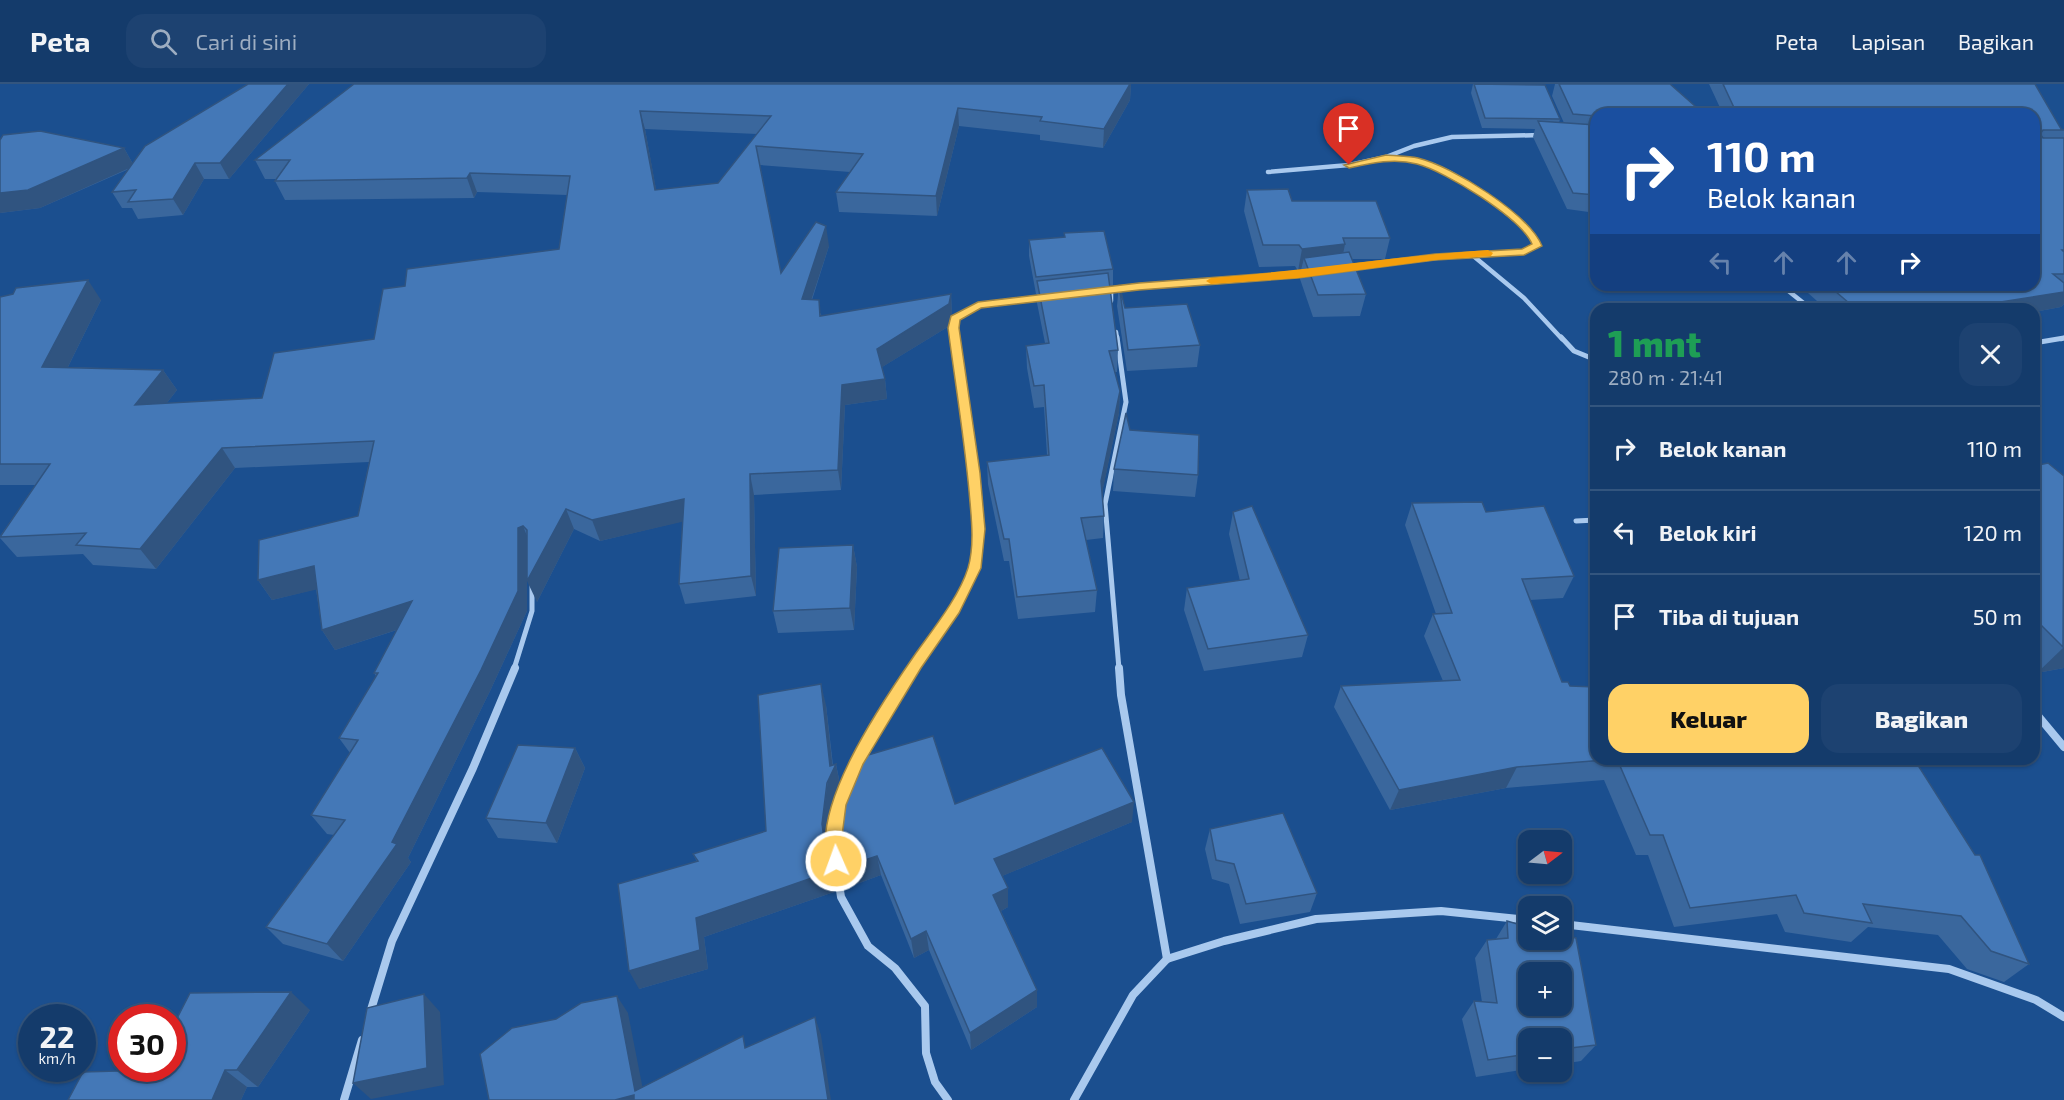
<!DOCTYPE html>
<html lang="id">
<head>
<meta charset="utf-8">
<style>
	body { margin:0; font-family:"Exo 2",sans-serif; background:#1d4271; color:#f1f3f6; height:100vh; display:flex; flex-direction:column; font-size:22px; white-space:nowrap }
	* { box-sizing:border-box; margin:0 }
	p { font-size:20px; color:#9dadc1 }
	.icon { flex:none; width:33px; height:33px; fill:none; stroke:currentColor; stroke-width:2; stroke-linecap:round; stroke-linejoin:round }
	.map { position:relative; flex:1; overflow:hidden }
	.details { position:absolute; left:1590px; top:219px; width:450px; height:462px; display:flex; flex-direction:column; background:#143b6b; border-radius:18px; box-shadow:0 2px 4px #0004,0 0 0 2px #33557e }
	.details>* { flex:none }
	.banner { position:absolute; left:1590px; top:24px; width:450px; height:183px; border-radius:18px; box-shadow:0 2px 4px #0004,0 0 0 2px #33557e; background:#1a4fa0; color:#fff; overflow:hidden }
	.needle { width:39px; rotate:74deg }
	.tools { position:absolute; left:1518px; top:746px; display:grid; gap:12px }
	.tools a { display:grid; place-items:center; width:54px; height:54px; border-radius:12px; background:#143b6b; box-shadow:0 2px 4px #0004,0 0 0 2px #33557e; font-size:30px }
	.speed { position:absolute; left:18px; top:920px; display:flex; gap:12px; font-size:30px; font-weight:700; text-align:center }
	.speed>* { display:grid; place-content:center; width:78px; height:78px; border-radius:50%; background:#143b6b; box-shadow:0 2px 4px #0004,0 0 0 2px #33557e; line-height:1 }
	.speed small { font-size:15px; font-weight:400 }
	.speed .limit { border:9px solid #d22; background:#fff; color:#111 }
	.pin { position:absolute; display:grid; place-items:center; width:51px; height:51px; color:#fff; margin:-62px -26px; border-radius:50% 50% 50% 0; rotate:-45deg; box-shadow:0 0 6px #0007 }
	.pin .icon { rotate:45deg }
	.me { position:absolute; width:66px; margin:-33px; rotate:358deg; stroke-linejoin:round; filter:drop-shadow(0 0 4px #0008) }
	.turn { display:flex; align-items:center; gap:21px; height:126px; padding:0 18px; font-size:27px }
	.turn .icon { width:78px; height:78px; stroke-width:2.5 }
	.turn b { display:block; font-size:42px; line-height:51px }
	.lanes { display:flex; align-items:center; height:57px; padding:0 18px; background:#0003; justify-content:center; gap:30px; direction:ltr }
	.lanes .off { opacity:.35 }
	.round { display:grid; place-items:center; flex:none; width:63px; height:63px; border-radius:18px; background:#1d4271 }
	.head { display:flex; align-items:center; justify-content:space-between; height:102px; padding:0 18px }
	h1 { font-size:36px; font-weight:800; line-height:45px; color:#1e9e55 }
	.button { display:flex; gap:12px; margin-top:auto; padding:12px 18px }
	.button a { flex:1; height:69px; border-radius:18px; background:#ffd166; color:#111; font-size:24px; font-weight:800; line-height:69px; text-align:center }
	.button a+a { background:#1d4271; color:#f1f3f6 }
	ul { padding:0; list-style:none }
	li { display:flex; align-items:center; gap:18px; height:84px; padding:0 18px; border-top:2px solid #33557e }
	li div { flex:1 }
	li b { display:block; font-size:22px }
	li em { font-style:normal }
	header { display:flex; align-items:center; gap:36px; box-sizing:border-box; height:84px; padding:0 30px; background:#143b6b; border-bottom:2px solid #33557e }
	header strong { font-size:28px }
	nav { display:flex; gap:33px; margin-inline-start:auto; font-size:21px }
	.search { width:420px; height:54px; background:#1d4271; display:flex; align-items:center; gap:15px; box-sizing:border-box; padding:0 21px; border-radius:18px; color:#9dadc1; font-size:22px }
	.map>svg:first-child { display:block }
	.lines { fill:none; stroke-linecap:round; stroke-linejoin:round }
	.minor-far2 { stroke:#a9c9ee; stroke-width:4.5 }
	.minor-far1 { stroke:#a9c9ee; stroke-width:5 }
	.minor { stroke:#a9c9ee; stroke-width:8 }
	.wall { fill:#3a679d; fill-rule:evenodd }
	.shaded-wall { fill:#305480 }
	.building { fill:#4478b7; stroke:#305480; stroke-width:1.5; fill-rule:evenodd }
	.route { fill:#ffd166; stroke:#a68842; stroke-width:1.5 }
	.slow { fill:#f59e0b }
</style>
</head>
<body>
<header>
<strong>Peta</strong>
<div class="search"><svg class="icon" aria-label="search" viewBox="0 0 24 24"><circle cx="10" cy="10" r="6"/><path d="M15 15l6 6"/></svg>Cari di sini</div>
<nav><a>Peta</a><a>Lapisan</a><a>Bagikan</a></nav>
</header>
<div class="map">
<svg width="2064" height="1016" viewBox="0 0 2064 1016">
	<rect width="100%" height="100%" fill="#1b4f8f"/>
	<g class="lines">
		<!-- minor-far2 -->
		<g class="minor-far2">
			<path d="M1389 74C1405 75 1420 77 1435 82 1463 93 1523 134 1537 161L1524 168 1472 170"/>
			<polyline points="1268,88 1349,81 1386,73 1414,62 1452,53 1541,51"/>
			<polyline points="1348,184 1471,170 1524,214 1562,255"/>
			<polyline points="1781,201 1811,225"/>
			<polyline points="1111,217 1111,206 1116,205 1308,189"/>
			<polyline points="1116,248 1117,255"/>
			<polyline points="955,255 955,234 979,221 1045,214"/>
			<polyline points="2061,255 2064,254"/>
		</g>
		<!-- minor-far1 -->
		<g class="minor-far1">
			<polyline points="1117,253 1126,318 1105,420 1119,585"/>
			<polyline points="1561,253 1574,267 1596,276"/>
			<polyline points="2034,259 2064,254"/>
			<polyline points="1576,437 1596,436"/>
			<polyline points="514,585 532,527 532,501"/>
			<polyline points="913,585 954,525 975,484 979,445 955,253"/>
		</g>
		<!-- minor -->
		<g class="minor">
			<polyline points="1119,584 1121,611 1167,875"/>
			<polyline points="2034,627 2064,663"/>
			<polyline points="855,680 914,584"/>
			<polyline points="836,738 833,760 841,813 868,862 895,884 925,922 926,969 935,998 948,1016"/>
			<polyline points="1562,840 1949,885 2036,916 2064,933"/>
			<polyline points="370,929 392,857 473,684 515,584"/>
			<polyline points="344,1016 362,956"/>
			<polyline points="1074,1016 1133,911 1167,875 1224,857 1316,835 1441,827 1528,836"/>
		</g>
	</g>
	<!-- wall -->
	<g class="wall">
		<polygon points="248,0 309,0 229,95 204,95 183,131 138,135 132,124 122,124 112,108 129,85 40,124 0,129 0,56 124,64 133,80"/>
		<path d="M354 0H1131L1130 16 1103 64 1040 56V51L959 42 937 132 839 128 836 108 850 88 760 81 781 189 829 162 812 216 822 232 951 210 952 231 951 241 882 283 885 295 887 315 845 321 841 406 754 411 756 512 685 520 679 500 683 437 600 457 574 445 537 518 527 464V527L491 605 408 774 411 778 343 877 283 860 266 843 334 751 327 750 311 731 350 669 339 654 376 592 374 589 397 546 335 566 322 546 316 505 272 516 258 496 358 432 369 378 235 384 156 485 93 481 83 470 17 473 0 454V452L36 401H0V213L101 216 68 283 163 286 177 306 166 320 262 314 374 255 405 202 559 165 567 111 477 108 474 114 285 116 275 97 276 95H265L255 76ZM645 45 757 50 718 99 656 106Z"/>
		<polygon points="1473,0 1520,0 1560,35 1559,39 1564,39 1552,12 1555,0 1670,0 1596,30 1596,129 1567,125 1533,53 1535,45 1482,44 1471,9"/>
		<polygon points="1709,0 2035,0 2061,45 2064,46 2064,220 2061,223 2034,228 2034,225 1826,225 1799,201 2034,201 2034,30 1723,30"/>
		<polygon points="1247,106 1292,117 1390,154 1385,175 1352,175 1366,210 1360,232 1313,233 1300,195 1301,186 1298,187 1295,182 1259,183 1244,127"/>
		<polygon points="1064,149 1113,185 1113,201 1110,202 1118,266 1117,288 1115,288 1120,307 1119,329 1102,408 1104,432 1103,454 1086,456 1097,506 1095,528 1018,535 1009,477 1004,477 988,400 987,378 1047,371 1044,323 1034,324 1027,284 1026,262 1045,259 1037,219 1037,210 1036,210 1029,172 1029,156 1064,153"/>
		<polygon points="1119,200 1125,224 1200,261 1197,283 1127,287 1117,222"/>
		<polygon points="1130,346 1198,391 1195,413 1113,407 1114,385"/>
		<polygon points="2034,382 2064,392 2064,584 2037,589 2034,586"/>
		<polygon points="1412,419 1486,428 1574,492 1563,514 1530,516 1562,598 1570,602 1672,675 1674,679 1782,682 1787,675 2029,880 2004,898 1967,885 1938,851 1868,843 1851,858 1785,848 1777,830 1674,843 1648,771 1636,771 1604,696 1506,704 1390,726 1334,623 1341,602 1443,597 1424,552 1433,530 1436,530 1405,441"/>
		<polygon points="1233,428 1308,551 1302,573 1204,587 1184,526 1187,504 1240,497 1229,450"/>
		<polygon points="853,461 857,483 854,546 778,549 773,527"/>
		<polygon points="826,621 833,681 836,680 840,700 955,720 1132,738 1002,792 1008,804 1008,823 1001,827 1037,906 1037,923 971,966 929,866 914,874 881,791 846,804 839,703 832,720 827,760 834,808 704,853 708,885 639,905 697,778 693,770 766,747"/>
		<polygon points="575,664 585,684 557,759 498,754 486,734"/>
		<polygon points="1210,745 1317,809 1310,828 1240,840 1229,800 1212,795 1205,765"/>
		<polygon points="1507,837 1596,961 1581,977 1562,980 1562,954 1528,954 1528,985 1476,993 1462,935 1474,917 1482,918 1475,874 1487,856 1496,855"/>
		<polygon points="310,926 258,1003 247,1003 241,1016 68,1016 152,986"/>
	</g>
	<!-- shaded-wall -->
	<g class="shaded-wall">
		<polygon points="288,0 309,0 229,95 220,79"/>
		<polygon points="1130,0 1131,0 1130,16 1103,64 1104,45"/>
		<polygon points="958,24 959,42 937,132 936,112"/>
		<polygon points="640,27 645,45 660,126 655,106"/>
		<polygon points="124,64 134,82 40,124 0,129 0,109"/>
		<polygon points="195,79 204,95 183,131 173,115"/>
		<polygon points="470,89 477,108 474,114 467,94"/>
		<polygon points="826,142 829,162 805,235 802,215"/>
		<polygon points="1345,160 1341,181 1304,174 1301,186 1298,187 1302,165"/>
		<polygon points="88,196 101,216 58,303 42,283"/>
		<polygon points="2064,208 2064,220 2061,223 2034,228 2034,225 1956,225"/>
		<polygon points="951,210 952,231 951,241 879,285 877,265"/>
		<polygon points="163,286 177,306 149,342 135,321"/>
		<polygon points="885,295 887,315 845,321 841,406 838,386 842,301"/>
		<polygon points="1120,307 1119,329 1100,419 1101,397"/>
		<polygon points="222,364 235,384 156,485 140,465"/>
		<polygon points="750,390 754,411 756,512 751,492"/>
		<polygon points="684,415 690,436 600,457 592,436"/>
		<polygon points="566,425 574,445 537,518 527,497"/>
		<polygon points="523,442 531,462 527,464 527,527 491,605 408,774 411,778 343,877 327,860 392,758 518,444"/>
		<polygon points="853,461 857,483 854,546 850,524"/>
		<polygon points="314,482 327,503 272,516 258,496"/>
		<polygon points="412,517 424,537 335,566 322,546"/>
		<polygon points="2064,563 2064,584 2037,589"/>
		<polygon points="821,600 826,621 833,686 836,680 840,701 832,720 827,760 834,808 704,853 708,885 639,905 629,887 696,834 822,740 830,682"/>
		<polygon points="575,664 585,684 557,759 546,739"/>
		<polygon points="1517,683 1506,704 1390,726 1399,706"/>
		<polygon points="1134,718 1132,738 995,795 994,775"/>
		<polygon points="877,772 881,791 846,804 841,784"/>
		<polygon points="1008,804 1008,823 994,831 993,811"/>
		<polygon points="926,847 929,866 914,874 911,855"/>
		<polygon points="1037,906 1037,923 971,966 970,949"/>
		<polygon points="291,908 310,926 258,1003 237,986"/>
		<polygon points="424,910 440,928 444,1001 371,1015 353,999"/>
		<polygon points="617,912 628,929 645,1016 635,1007"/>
		<polygon points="815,933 821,951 831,1016 828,1016"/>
		<polygon points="225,986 247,1003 241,1016 212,1016"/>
		<polygon points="634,1011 637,1016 615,1016"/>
	</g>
	<!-- building -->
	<g class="building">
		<polygon points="248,0 288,0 220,79 195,79 173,115 128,118 136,106 112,108 145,62"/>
		<path d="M354 0H1130L1104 45 1040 37 1042 33 958 24 936 112 836 108 863 70 756 62 781 189 816 138 826 142 802 215 819 216 820 232 951 210 949 220 877 265 885 295 842 301 838 386 750 390 751 492 679 500 684 415 592 436 566 425 527 497V446L523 442 518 444V507L481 586 392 758 397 760 327 860 266 843 345 736 311 731 358 656 339 654 378 589H374L412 517 322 546 314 482 258 496 259 456 358 432 374 357 222 364 140 465 76 461 86 449 0 453 50 380H0V213L13 210 16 204 88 196 42 283 163 286 135 321 262 314 274 269 374 255 383 205 405 202 407 185 559 165 570 92 470 89 467 94 275 97 290 76H255ZM640 27 771 32 718 99 655 106Z"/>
		<polygon points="1474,0 1545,1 1560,35 1485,34"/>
		<polygon points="1559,0 1670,0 1704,30 1596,30 1596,32 1573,30"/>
		<polygon points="1723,0 2035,0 2061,45 2064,46 2043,46 2040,50 2043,54 2064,54 2064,166 2062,166 2064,168 2064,190 2053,190 2064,199 2064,208 1956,225 1856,225 1828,201 2034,201 2034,30 1737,30"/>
		<polygon points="1538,37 1596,41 1596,111 1573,109"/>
		<polygon points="40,47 124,64 28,106 0,109 0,56 3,51"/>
		<polygon points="1288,105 1292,117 1376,117 1390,154 1343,154 1345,160 1302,165 1299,161 1263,161 1247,106"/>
		<polygon points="1104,147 1113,185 1036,193 1029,156 1065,153 1064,149"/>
		<polygon points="1349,168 1366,210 1318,211 1304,174"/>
		<polygon points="1108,189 1118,266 1109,267 1120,307 1101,397 1104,432 1081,434 1097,506 1017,513 1009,455 1004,455 987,378 1049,371 1044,301 1034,302 1026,262 1049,259 1037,197"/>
		<polygon points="1119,200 1125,224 1187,220 1200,261 1128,266"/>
		<polygon points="1126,329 1130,346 1199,351 1198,391 1114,385"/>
		<polygon points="2048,379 2064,392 2063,563 2034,534 2034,382"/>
		<polygon points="1482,418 1486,428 1544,422 1574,492 1522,495 1562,598 1568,598 1570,602 1596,603 1596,675 1672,675 1674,679 1792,682 1787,675 1914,675 1975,771 1980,771 2029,880 1991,867 1961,832 1863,820 1872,839 1804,829 1796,811 1690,824 1663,751 1650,751 1617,675 1517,683 1399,706 1341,602 1460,596 1433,530 1452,529 1412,419"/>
		<polygon points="1252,422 1308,551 1208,565 1187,504 1249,495 1233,428"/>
		<polygon points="853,461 850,524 773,527 779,464"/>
		<polygon points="821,600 830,682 836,680 827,699 822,740 829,788 696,834 700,866 629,887 618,800 698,777 693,770 766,747 758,611"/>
		<polygon points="933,652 955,720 1102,664 1134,718 994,775 1008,804 993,811 1037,906 970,949 926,847 911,855 877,772 841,784 834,740 839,702 851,676"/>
		<polygon points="518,661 575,664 546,739 486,734"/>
		<polygon points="1283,729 1317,809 1246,820 1234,780 1216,776 1210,745"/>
		<path d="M1507 837 1528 843V855H1562V851L1576 854 1596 961 1562 965V954H1528V970L1488 976 1474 917 1497 919 1487 856 1508 854ZM1528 888H1562V921H1528Z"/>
		<polygon points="291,908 237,986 225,986 212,1016 68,1016 83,988 152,986 153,984 172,984 172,944 190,909"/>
		<polygon points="424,910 427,984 353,999 367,924"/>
		<polygon points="617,912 635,1007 743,952 745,964 815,933 828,1016 634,1016 634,1011 615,1016 489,1016 480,970 512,944 556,935 581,919"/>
	</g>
	<!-- route -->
	<path class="route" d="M1386 71C1396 72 1408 72 1418 74 1452 82 1529 130 1542 162L1524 171 1435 176 1298 194 1139 206 981 224 960 236 959 244 980 389 985 445 981 484 959 529 921 584 863 680 846 721 841 760 844 777 841 783 836 785 830 783C805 728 885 614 916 569 933 545 959 513 968 484 975 460 971 431 969 407 964 352 955 298 948 244L951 232 978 218 1139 199 1298 187 1435 170 1522 165 1532 160C1521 134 1445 87 1417 80 1394 74 1372 79 1349 84L1344 81Z"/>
	<!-- slow -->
	<path class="slow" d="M1488 166 1493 169 1491 172 1435 176 1298 194 1211 200 1206 197 1211 194C1304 187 1395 172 1488 166Z"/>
</svg>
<div class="tools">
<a><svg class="needle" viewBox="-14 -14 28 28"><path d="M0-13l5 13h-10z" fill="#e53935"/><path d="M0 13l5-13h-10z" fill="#9dadc1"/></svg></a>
<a><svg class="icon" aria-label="layers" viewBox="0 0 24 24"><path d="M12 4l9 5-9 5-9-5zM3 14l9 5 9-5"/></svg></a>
<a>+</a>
<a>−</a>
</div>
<div class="speed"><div>22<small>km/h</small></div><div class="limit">30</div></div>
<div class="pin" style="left:1349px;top:81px;background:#d93025"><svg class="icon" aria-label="arrive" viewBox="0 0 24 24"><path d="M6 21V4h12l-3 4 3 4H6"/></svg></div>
<svg class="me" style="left:836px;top:777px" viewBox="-20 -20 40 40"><circle r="17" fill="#ffd166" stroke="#fff" stroke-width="3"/><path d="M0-11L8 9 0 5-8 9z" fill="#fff"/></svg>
<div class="banner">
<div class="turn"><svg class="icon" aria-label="right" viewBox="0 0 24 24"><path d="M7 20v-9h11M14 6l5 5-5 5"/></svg><div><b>110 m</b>Belok kanan</div></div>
<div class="lanes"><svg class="icon off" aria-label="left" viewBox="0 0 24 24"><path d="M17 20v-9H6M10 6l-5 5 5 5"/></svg><svg class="icon off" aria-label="ahead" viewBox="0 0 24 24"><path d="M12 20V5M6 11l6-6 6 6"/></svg><svg class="icon off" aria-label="ahead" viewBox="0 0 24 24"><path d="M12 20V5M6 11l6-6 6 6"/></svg><svg class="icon" aria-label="right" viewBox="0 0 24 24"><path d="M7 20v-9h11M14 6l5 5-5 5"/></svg></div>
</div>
<section class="details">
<div class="head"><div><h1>1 mnt</h1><p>280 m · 21:41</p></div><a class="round"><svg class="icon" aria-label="close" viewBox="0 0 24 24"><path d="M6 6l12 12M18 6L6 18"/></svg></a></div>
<ul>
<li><svg class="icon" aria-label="right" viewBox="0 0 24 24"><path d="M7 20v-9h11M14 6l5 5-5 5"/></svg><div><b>Belok kanan</b></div><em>110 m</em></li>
<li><svg class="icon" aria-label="left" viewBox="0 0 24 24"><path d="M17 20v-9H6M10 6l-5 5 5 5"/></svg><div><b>Belok kiri</b></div><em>120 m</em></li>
<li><svg class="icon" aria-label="arrive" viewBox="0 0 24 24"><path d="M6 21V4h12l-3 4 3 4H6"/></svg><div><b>Tiba di tujuan</b></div><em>50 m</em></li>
</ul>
<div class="button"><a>Keluar</a><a>Bagikan</a></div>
</section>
</div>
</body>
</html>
